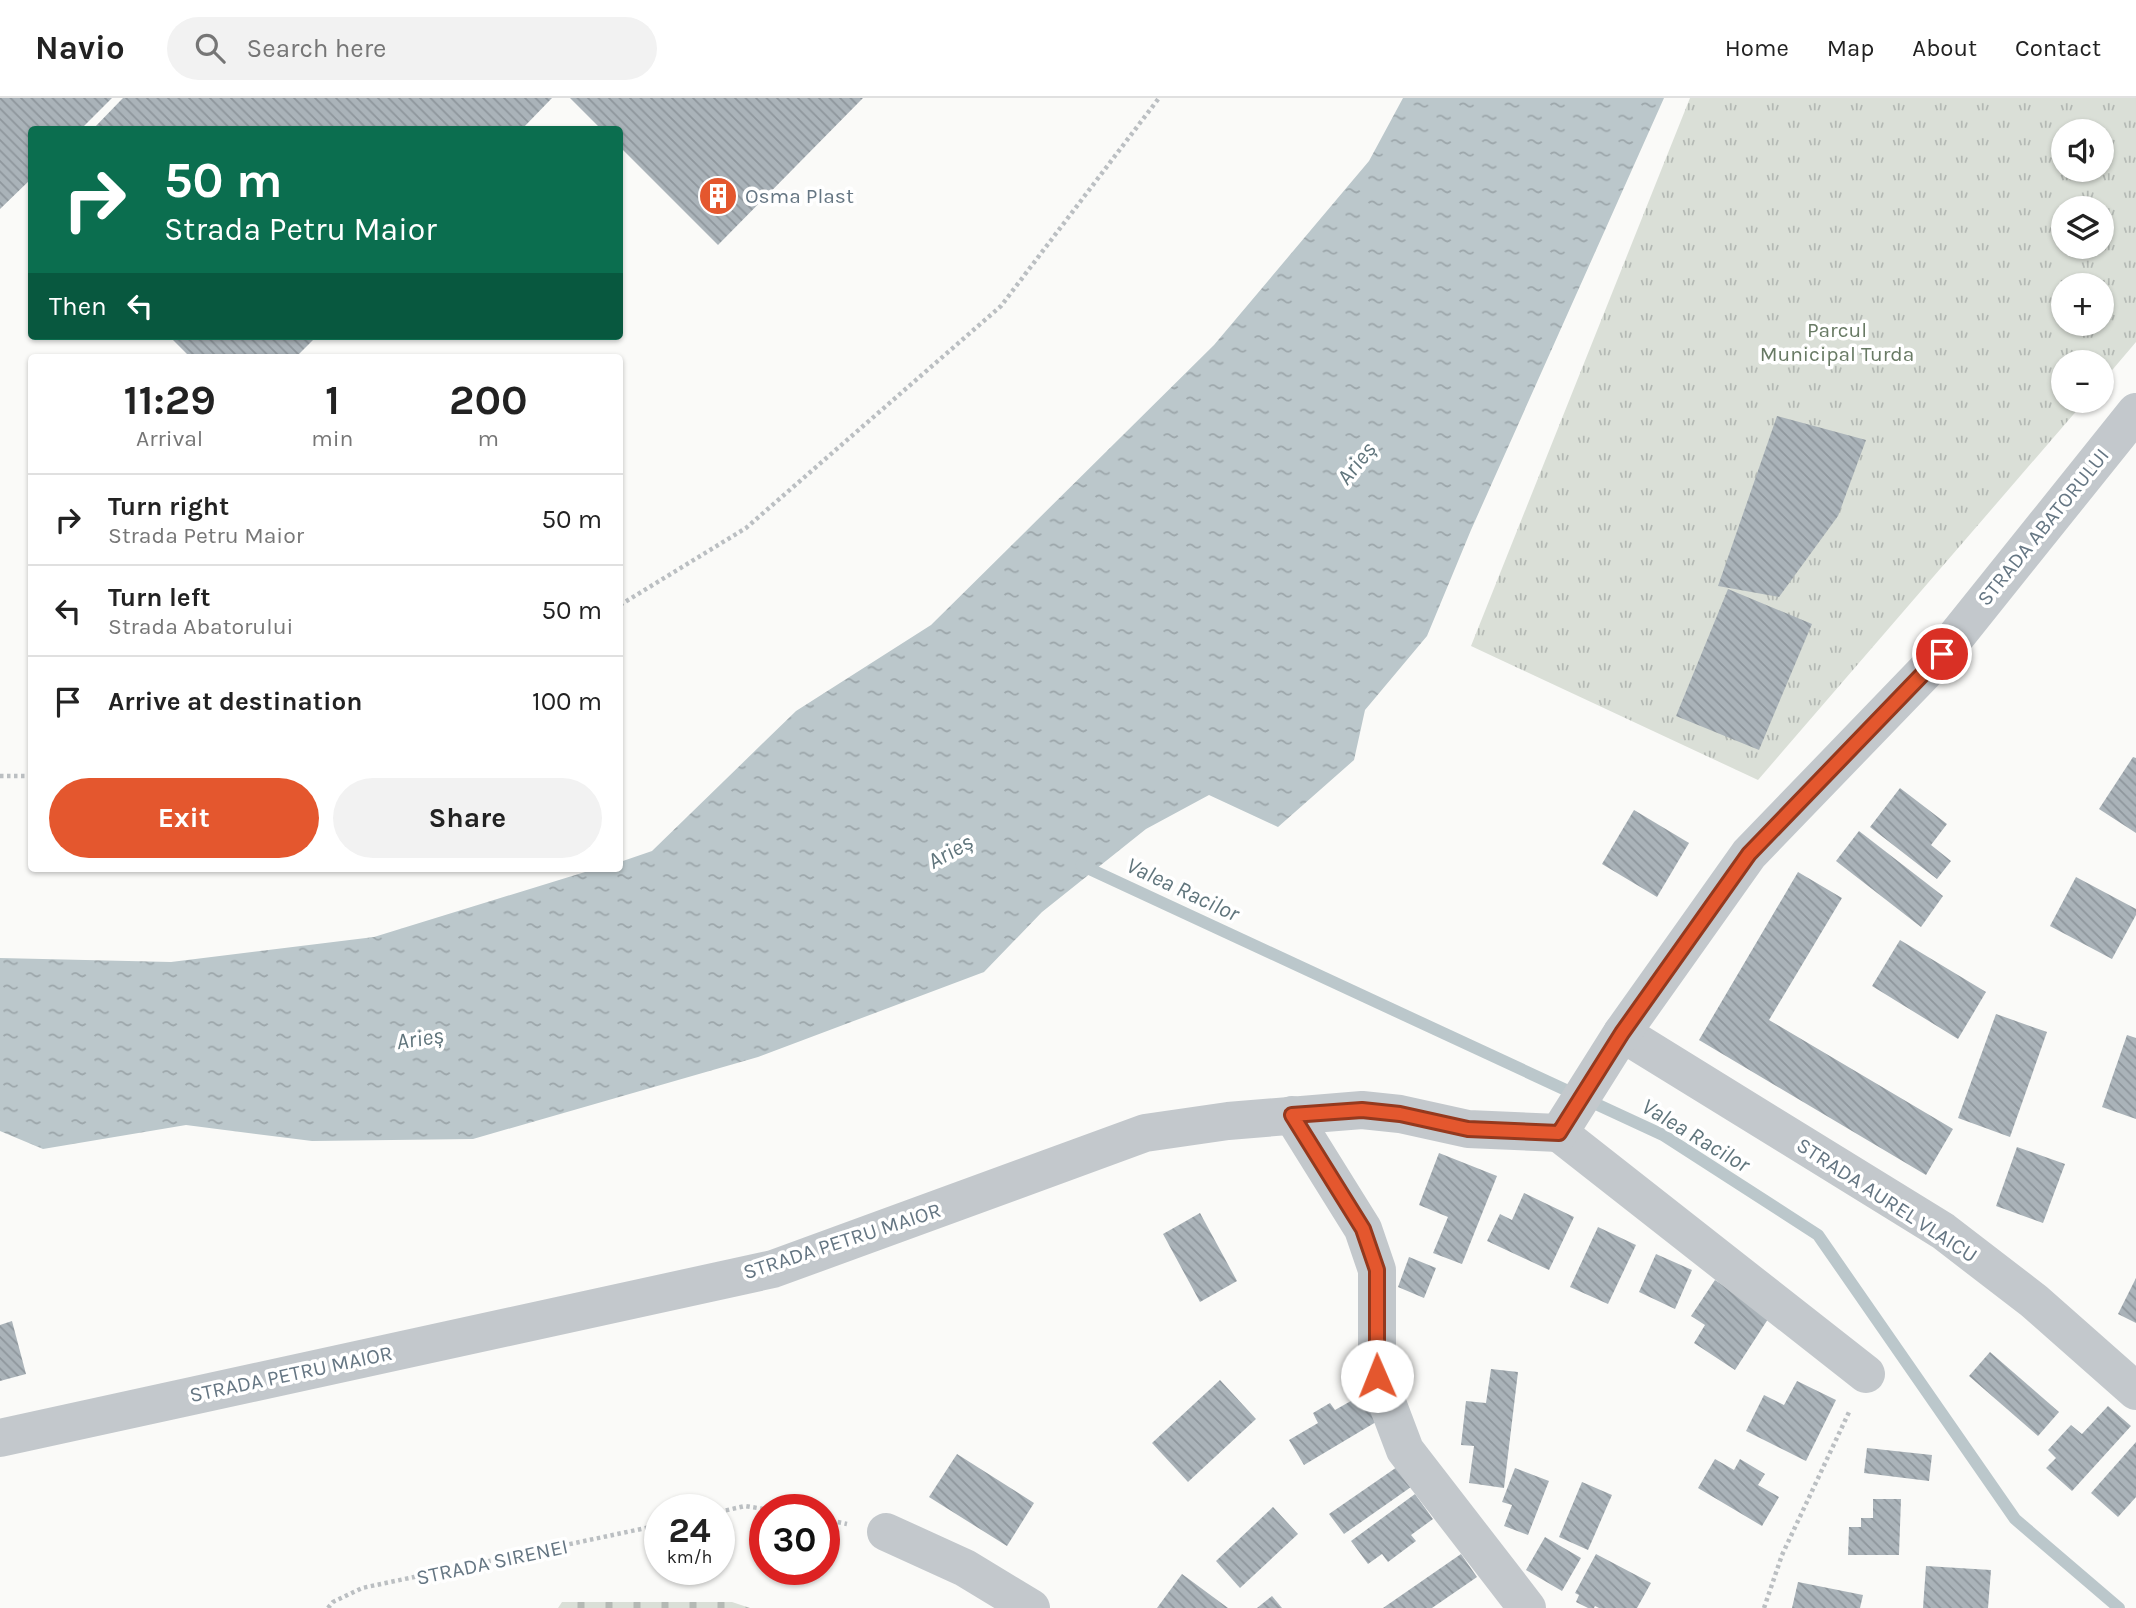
<!DOCTYPE html>
<html lang="en">
<head>
<meta charset="utf-8">
<style>
	body { margin:0; font-family:Karla,sans-serif; background:#f2f2f2; color:#222; height:100vh; display:flex; flex-direction:column; font-size:26px; white-space:nowrap }
	* { box-sizing:border-box; margin:0 }
	p { font-size:23px; color:#767676 }
	.icon { flex:none; width:38px; height:38px; fill:none; stroke:currentColor; stroke-width:2; stroke-linecap:round; stroke-linejoin:round }
	.map { position:relative; flex:1; overflow:hidden }
	.details { position:absolute; left:28px; top:256px; width:595px; height:518px; display:flex; flex-direction:column; background:#fff; border-radius:7px; box-shadow:0 2px 5px #0004 }
	.details>* { flex:none }
	.banner { position:absolute; left:28px; top:28px; width:595px; height:214px; border-radius:7px; box-shadow:0 2px 5px #0004; background:#0b6e4f; color:#fff; overflow:hidden }
	.tools { position:absolute; left:2051px; top:21px; display:grid; gap:14px }
	.tools a { display:grid; place-items:center; width:63px; height:63px; border-radius:50%; background:#fff; box-shadow:0 2px 5px #0004; font-size:35px }
	.speed { position:absolute; left:644px; top:1396px; display:flex; gap:14px; font-size:35px; font-weight:700; text-align:center }
	.speed>* { display:grid; place-content:center; width:91px; height:91px; border-radius:50%; background:#fff; box-shadow:0 2px 5px #0004; line-height:1 }
	.speed small { font-size:18px; font-weight:400 }
	.speed .limit { border:10px solid #d22; background:#fff; color:#111 }
	.pin { position:absolute; display:grid; place-items:center; width:60px; height:60px; color:#fff; margin:-30px; border:4px solid #fff; border-radius:50%; box-shadow:0 2px 7px #0007 }
	.me { position:absolute; width:77px; margin:-38px; rotate:359deg; stroke-linejoin:round; filter:drop-shadow(0 0 5px #0008) }
	.turn { display:flex; align-items:center; gap:24px; height:147px; padding:0 21px; font-size:32px }
	.turn .icon { width:91px; height:91px; stroke-width:2.5 }
	.turn b { display:block; font-size:49px; line-height:60px }
	.then { display:flex; align-items:center; height:66px; padding:0 21px; background:#0003; gap:14px; font-size:26px }
	.eta { display:flex; justify-content:space-evenly; align-items:center; height:119px; text-align:center }
	.eta b { font-size:42px; font-weight:700; line-height:49px }
	.cta { display:flex; gap:14px; margin-top:auto; padding:14px 21px }
	.cta a { flex:1; height:80px; border-radius:42px; background:#e4572e; color:#fff; font-size:28px; font-weight:700; line-height:80px; text-align:center }
	.cta a+a { background:#f2f2f2; color:#222 }
	ul { padding:0; list-style:none }
	li { display:flex; align-items:center; gap:21px; height:91px; padding:0 21px; border-top:2px solid #e0e0e0 }
	li div { flex:1 }
	li b { display:block; font-size:26px }
	li em { font-style:normal }
	header { display:flex; align-items:center; gap:42px; box-sizing:border-box; height:98px; padding:0 35px; background:#fff; border-bottom:2px solid #e0e0e0 }
	header strong { font-size:33px }
	nav { display:flex; gap:38px; margin-inline-start:auto; font-size:24px }
	.search { width:490px; height:63px; background:#f2f2f2; display:flex; align-items:center; gap:18px; box-sizing:border-box; padding:0 24px; border-radius:38px; color:#767676; font-size:26px }
	.map>svg:first-child { display:block }
	.grass { fill:url(#grass-tufts); fill-rule:evenodd }
	.cemetery { fill:url(#cemetery-stones) }
	.water { fill:url(#water-ripples) }
	.lines { fill:none; stroke-linecap:round; stroke-linejoin:round }
	.stream { stroke:#bbc7cb; stroke-width:12 }
	.building { fill:url(#building-back-hatch) }
	.path { stroke:#bbbfc2; stroke-width:4.5; stroke-dasharray:3.5 3.5; stroke-linecap:butt }
	.street { stroke:#c3c8cc; stroke-width:38 }
	.route-casing { stroke:#94391e; stroke-width:18 }
	.route { stroke:#e4572e; stroke-width:12 }
	.labels { text-anchor:middle; stroke-width:7; stroke-linejoin:round; paint-order:stroke }
	.poi-label { font-size:21px; fill:#657683; stroke:#fff; text-anchor:start }
	.park-label { font-size:21px; fill:#687a64; stroke:#fff }
	.street-label { font-size:21px; fill:#657683; stroke:#fff }
	.water-label { font-size:23px; font-style:italic; fill:#60757c; stroke:#fff }
</style>
</head>
<body>
<header>
<strong>Navio</strong>
<div class="search"><svg class="icon" aria-label="search" viewBox="0 0 24 24"><circle cx="10" cy="10" r="6"/><path d="M15 15l6 6"/></svg>Search here</div>
<nav><a>Home</a><a>Map</a><a>About</a><a>Contact</a></nav>
</header>
<div class="map">
<svg width="2136" height="1510" viewBox="0 0 2136 1510">
	<defs>
		<pattern id="grass-tufts" width="24" height="20" patternUnits="userSpaceOnUse" patternTransform="scale(1.75)"><rect width="24" height="20" fill="#dadfd7"/><path d="M3 7l-1-3M5 7V3M7 7l1-3M15 17l-1-3M17 17v-4M19 17l1-3" fill="none" stroke="#b4b9b4"/></pattern>
		<pattern id="cemetery-stones" width="16" height="16" patternUnits="userSpaceOnUse" patternTransform="scale(1.75)"><rect width="16" height="16" fill="#dadfd7"/><path d="M2 7V4a2 2 0 0 1 4 0v3zM10 15v-3a2 2 0 0 1 4 0v3z" fill="#b4b9b4"/></pattern>
		<pattern id="water-ripples" width="26" height="14" patternUnits="userSpaceOnUse" patternTransform="scale(1.75)"><rect width="26" height="14" fill="#bbc7cb"/><path d="M2 4q2-2 4 0t4 0M15 11q2-2 4 0t4 0" fill="none" stroke="#9ca6aa"/></pattern>
		<pattern id="building-back-hatch" width="6" height="6" patternUnits="userSpaceOnUse" patternTransform="scale(1.75)"><rect width="6" height="6" fill="#aab3b9"/><path d="M-1 5l2 2M0 0l6 6M5-1l2 2" fill="none" stroke="#8e969c"/></pattern>
	</defs>
	<rect width="100%" height="100%" fill="#fafaf8"/>
	<!-- grass -->
	<path class="grass" d="M1690 0H2136V244L2102 284V264H2063V303H2085L1758 682 1471 548ZM2063 33H2102V72H2063ZM2063 110H2102V149H2063ZM2063 187H2102V226H2063Z"/>
	<!-- cemetery -->
	<polygon class="cemetery" points="562,1504 732,1504 750,1510 558,1510"/>
	<!-- water -->
	<polygon class="water" points="1403,0 1664,0 1471,432 1427,538 1365,612 1354,662 1278,729 1209,697 1146,731 1042,814 984,874 758,959 473,1041 312,1043 186,1027 43,1051 0,1033 0,860 171,864 374,839 598,770 620,770 620,764 652,753 796,613 931,527 1214,247 1369,63"/>
	<g class="lines">
		<!-- stream -->
		<polyline class="stream" points="1081,767 1663,1037 1818,1137 2015,1421 2119,1510"/>
	</g>
	<!-- building -->
	<g class="building">
		<polygon points="0,0 112,0 80,32 32,32 32,80 0,111"/>
		<polygon points="123,0 552,0 521,32 92,32"/>
		<polygon points="570,0 863,0 718,147 620,49 620,32 602,32"/>
		<polygon points="169,238 317,238 296,259 190,259"/>
		<polygon points="1777,318 1866,342 1838,418 1779,499 1718,488"/>
		<polygon points="1728,491 1812,526 1759,652 1676,618"/>
		<polygon points="2133,659 2136,660 2136,735 2099,711"/>
		<polygon points="1900,690 1947,726 1931,747 1951,763 1937,781 1870,729"/>
		<polygon points="1634,712 1689,745 1657,799 1602,766"/>
		<polygon points="1859,733 1943,798 1921,829 1836,763"/>
		<polygon points="1798,774 1842,800 1769,922 1953,1031 1926,1077 1699,942"/>
		<polygon points="2076,779 2136,811 2136,817 2112,861 2050,828"/>
		<polygon points="1900,842 1986,894 1958,941 1872,888"/>
		<polygon points="1996,916 2047,934 2010,1039 1958,1020"/>
		<polygon points="2127,937 2136,940 2136,1021 2102,1009"/>
		<polygon points="2017,1049 2065,1066 2043,1125 1996,1108"/>
		<polygon points="1439,1055 1497,1078 1462,1166 1433,1155 1448,1119 1419,1107"/>
		<polygon points="1524,1095 1574,1119 1549,1172 1487,1143 1500,1116 1512,1122"/>
		<polygon points="1200,1115 1237,1183 1200,1204 1163,1136"/>
		<polygon points="1598,1129 1636,1147 1608,1206 1570,1189"/>
		<polygon points="1656,1156 1692,1172 1675,1211 1639,1194"/>
		<polygon points="1409,1159 1436,1170 1424,1200 1398,1189"/>
		<polygon points="2136,1180 2136,1225 2118,1216"/>
		<polygon points="1715,1182 1770,1218 1735,1272 1694,1245 1705,1227 1691,1218"/>
		<polygon points="12,1223 26,1276 0,1283 0,1227"/>
		<polygon points="1990,1254 2059,1314 2038,1338 1969,1278"/>
		<polygon points="1491,1271 1518,1274 1504,1390 1469,1385 1474,1348 1461,1347 1466,1303 1486,1305"/>
		<polygon points="1220,1282 1256,1321 1188,1384 1152,1345"/>
		<polygon points="1797,1283 1836,1302 1806,1363 1746,1333 1764,1297 1784,1307"/>
		<polygon points="1365,1295 1381,1321 1304,1367 1289,1342 1318,1325 1313,1315 1330,1305 1335,1312"/>
		<polygon points="2108,1308 2131,1328 2072,1393 2046,1370 2056,1360 2048,1352 2071,1327 2082,1336"/>
		<polygon points="2136,1344 2136,1399 2118,1419 2091,1395"/>
		<polygon points="1867,1350 1932,1357 1929,1383 1864,1375"/>
		<polygon points="957,1356 1034,1405 1007,1448 929,1399"/>
		<polygon points="1715,1361 1734,1372 1740,1361 1765,1376 1758,1387 1779,1399 1762,1428 1698,1390"/>
		<polygon points="1397,1369 1411,1389 1344,1436 1329,1416"/>
		<polygon points="1515,1370 1549,1383 1528,1437 1504,1428 1512,1407 1502,1404"/>
		<polygon points="1582,1384 1612,1397 1588,1452 1559,1439"/>
		<polygon points="1415,1396 1433,1421 1411,1437 1416,1443 1388,1464 1382,1456 1368,1466 1351,1443"/>
		<polygon points="1873,1401 1901,1401 1899,1457 1848,1457 1849,1429 1861,1429 1861,1420 1873,1420"/>
		<polygon points="1273,1409 1298,1436 1240,1490 1216,1463"/>
		<polygon points="1545,1439 1581,1460 1562,1493 1526,1472"/>
		<polygon points="1461,1456 1477,1479 1432,1510 1383,1510"/>
		<polygon points="1596,1456 1651,1485 1637,1510 1599,1510 1595,1508 1594,1510 1588,1510 1576,1504 1579,1497 1575,1495"/>
		<polygon points="1926,1468 1991,1472 1988,1510 1923,1510"/>
		<polygon points="1182,1476 1228,1510 1157,1510"/>
		<polygon points="1798,1484 1863,1497 1860,1510 1792,1510"/>
		<polygon points="1272,1498 1282,1510 1257,1510"/>
	</g>
	<g class="lines">
		<!-- path -->
		<g class="path">
			<polyline points="620,507 746,430 1001,208 1159,0"/>
			<polyline points="0,678 32,678"/>
			<polyline points="719,1414 745,1408 770,1412"/>
			<polyline points="824,1421 847,1426"/>
			<polyline points="328,1510 333,1504 362,1490 660,1427"/>
			<polyline points="1764,1510 1782,1457 1850,1312"/>
		</g>
		<!-- street -->
		<g class="street">
			<polyline points="1622,935 1943,1133 2034,1203 2136,1293"/>
			<polyline points="1292,1017 1363,1131 1377,1172 1377,1278 1405,1352 1527,1510"/>
			<polyline points="1559,1035 1622,935 1749,756 1942,556 2136,314"/>
			<polyline points="1559,1035 1866,1276"/>
			<polyline points="0,1340 773,1171 1145,1035 1228,1023 1362,1012 1400,1016 1468,1031 1559,1035"/>
			<polyline points="886,1434 965,1470 1031,1510"/>
		</g>
	</g>
	<g class="lines">
		<defs>
			<polyline id="route" points="1377,1278 1377,1172 1363,1131 1292,1017 1362,1012 1400,1016 1468,1031 1559,1035 1622,935 1749,756 1942,556"/>
		</defs>
		<!-- route casing -->
		<use href="#route" class="route-casing"/>
		<!-- route -->
		<use href="#route" class="route"/>
	</g>
	<!-- icons -->
	<defs>
		<symbol id="building-disc" viewBox="-11 -11 22 22"><circle r="9.5" fill="#e4572e" stroke="#fff"/><path d="M-4-6H4V6H1V3H-1V6H-4ZM-2.5-4.3h1.7v1.8h-1.7ZM.8-4.3h1.7v1.8H.8ZM-2.5-1h1.7V.8h-1.7ZM.8-1h1.7V.8H.8Z" fill="#fff"/></symbol>
	</defs>
	<g fill-rule="evenodd">
		<use href="#building-disc" x="696" y="76" width="44" height="44"/>
	</g>
	<g class="labels">
		<!-- poi labels -->
		<g class="poi-label">
			<text x="745" y="105">Osma Plast</text>
		</g>
		<!-- park labels -->
		<g class="park-label">
			<text x="1837" y="239">Parcul<tspan x="1837" dy="24">Municipal Turda</tspan></text>
		</g>
		<!-- street labels -->
		<g class="street-label">
			<text transform="translate(2043 429) rotate(-51)" y="7">STRADA ABATORULUI</text>
			<text transform="translate(1887 1102) rotate(33)" y="7">STRADA AUREL VLAICU</text>
			<text transform="translate(842 1143) rotate(-18)" y="7">STRADA PETRU MAIOR</text>
			<text transform="translate(291 1276) rotate(-12)" y="7">STRADA PETRU MAIOR</text>
			<text transform="translate(492 1464) rotate(-12)" y="7">STRADA SIRENEI</text>
		</g>
		<!-- water labels -->
		<g class="water-label">
			<text transform="translate(1356 365) rotate(-51)" y="8">Arieș</text>
			<text transform="translate(950 753) rotate(-29)" y="8">Arieș</text>
			<text transform="translate(1183 791) rotate(25)" y="8">Valea Racilor</text>
			<text transform="translate(420 940) rotate(-8)" y="8">Arieș</text>
			<text transform="translate(1696 1037) rotate(31)" y="8">Valea Racilor</text>
		</g>
	</g>
</svg>
<div class="tools">
<a><svg class="icon" aria-label="sound" viewBox="0 0 24 24"><path d="M4 9h4l5-4v14l-5-4H4zM17 9q2 3 0 6"/></svg></a>
<a><svg class="icon" aria-label="layers" viewBox="0 0 24 24"><path d="M12 4l9 5-9 5-9-5zM3 14l9 5 9-5"/></svg></a>
<a>+</a>
<a>−</a>
</div>
<div class="speed"><div>24<small>km/h</small></div><div class="limit">30</div></div>
<div class="pin" style="left:1942px;top:556px;background:#d93025"><svg class="icon" aria-label="arrive" viewBox="0 0 24 24"><path d="M6 21V4h12l-3 4 3 4H6"/></svg></div>
<svg class="me" style="left:1377px;top:1278px" viewBox="-20 -20 40 40"><circle r="19" fill="#fff"/><path d="M0-13L10 11 0 6-10 11z" fill="#e4572e"/></svg>
<div class="banner">
<div class="turn"><svg class="icon" aria-label="right" viewBox="0 0 24 24"><path d="M7 20v-9h11M14 6l5 5-5 5"/></svg><div><b>50 m</b>Strada Petru Maior</div></div>
<div class="then">Then<svg class="icon" aria-label="left" viewBox="0 0 24 24"><path d="M17 20v-9H6M10 6l-5 5 5 5"/></svg></div>
</div>
<section class="details">
<div class="eta">
<div><b>11:29</b><p>Arrival</p></div>
<div><b>1</b><p>min</p></div>
<div><b>200</b><p>m</p></div>
</div>
<ul>
<li><svg class="icon" aria-label="right" viewBox="0 0 24 24"><path d="M7 20v-9h11M14 6l5 5-5 5"/></svg><div><b>Turn right</b><p>Strada Petru Maior</p></div><em>50 m</em></li>
<li><svg class="icon" aria-label="left" viewBox="0 0 24 24"><path d="M17 20v-9H6M10 6l-5 5 5 5"/></svg><div><b>Turn left</b><p>Strada Abatorului</p></div><em>50 m</em></li>
<li><svg class="icon" aria-label="arrive" viewBox="0 0 24 24"><path d="M6 21V4h12l-3 4 3 4H6"/></svg><div><b>Arrive at destination</b></div><em>100 m</em></li>
</ul>
<div class="cta"><a>Exit</a><a>Share</a></div>
</section>
</div>
</body>
</html>
